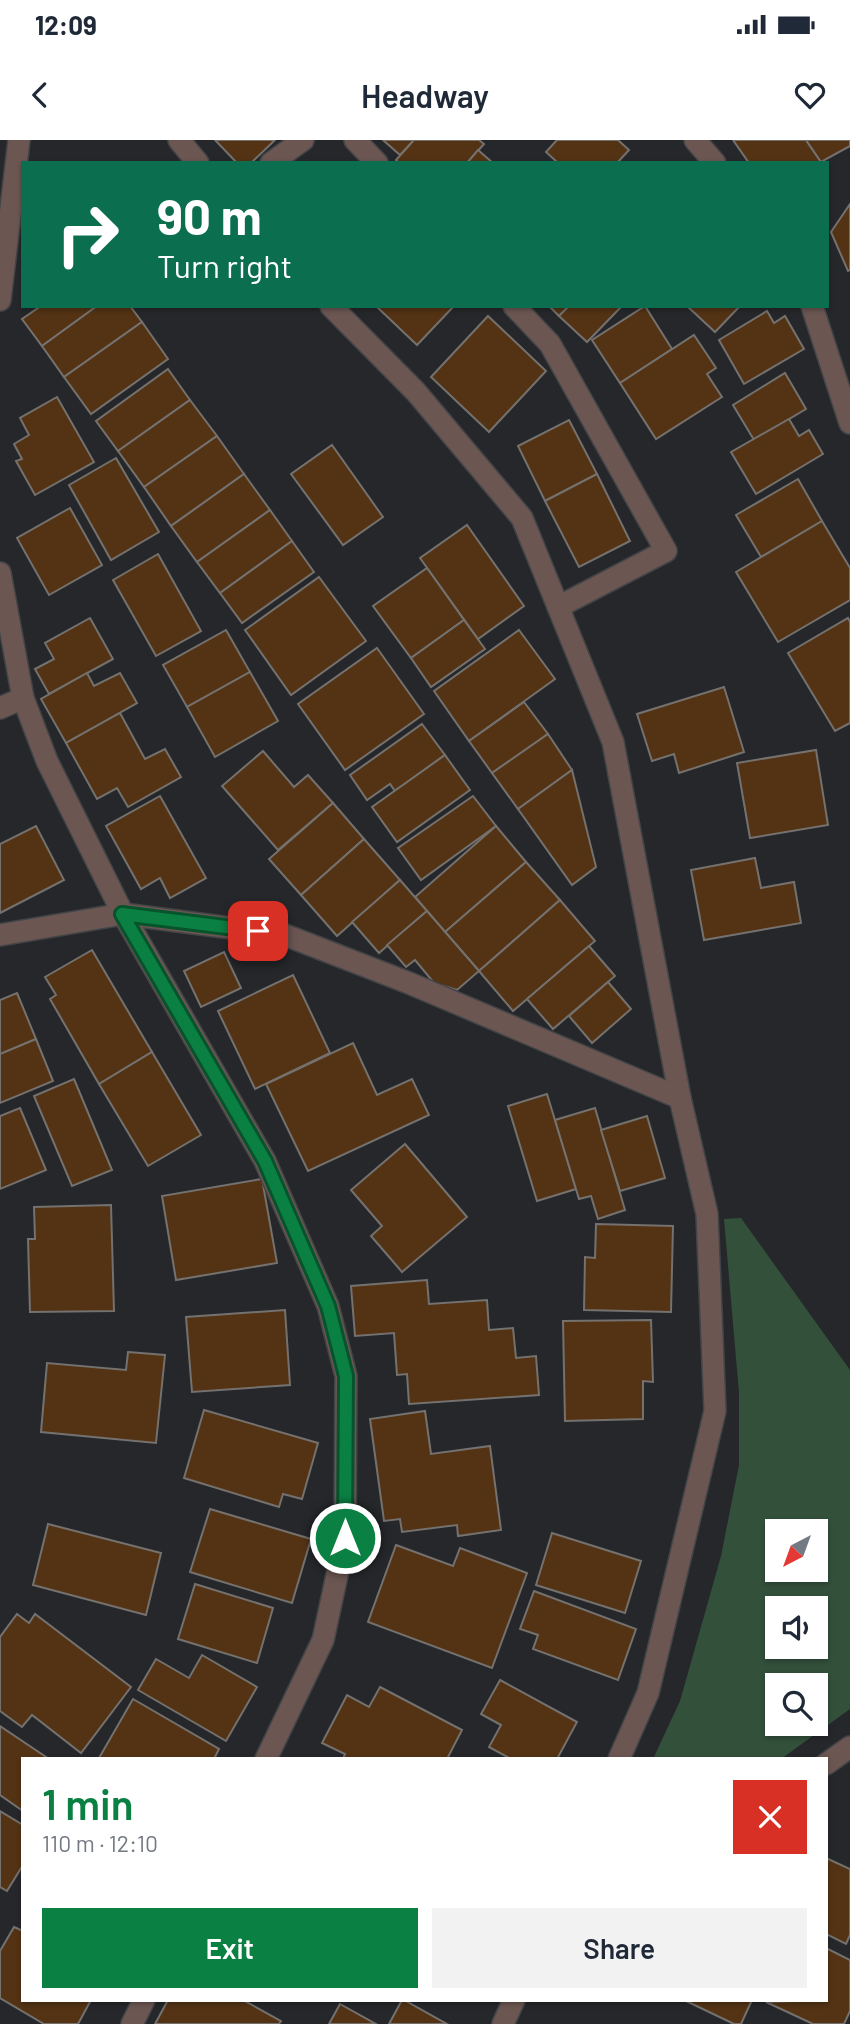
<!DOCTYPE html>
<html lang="en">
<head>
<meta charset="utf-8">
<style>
	body { margin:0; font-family:Barlow,sans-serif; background:#f2f2f3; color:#1f2937; height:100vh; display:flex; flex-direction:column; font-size:26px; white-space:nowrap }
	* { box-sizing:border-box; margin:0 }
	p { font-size:23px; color:#747a83 }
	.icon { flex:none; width:38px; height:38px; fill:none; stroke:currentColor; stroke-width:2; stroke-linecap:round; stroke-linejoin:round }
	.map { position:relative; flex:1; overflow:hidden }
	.details { position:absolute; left:21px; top:1617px; width:807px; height:245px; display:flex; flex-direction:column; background:#fff; border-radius:0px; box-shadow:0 2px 5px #0004 }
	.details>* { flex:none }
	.top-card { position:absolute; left:21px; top:21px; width:808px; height:147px; border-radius:0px; box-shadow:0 2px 5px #0004; background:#0b6e4f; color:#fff; overflow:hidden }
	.needle { width:46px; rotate:221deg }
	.fabs { position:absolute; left:765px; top:1379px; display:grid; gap:14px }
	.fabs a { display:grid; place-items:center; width:63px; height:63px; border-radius:0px; background:#fff; box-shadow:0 2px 5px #0004; font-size:35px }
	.pin { position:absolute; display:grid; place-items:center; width:60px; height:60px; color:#fff; margin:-30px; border-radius:14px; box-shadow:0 4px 10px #0006 }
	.me { position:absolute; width:77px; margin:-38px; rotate:0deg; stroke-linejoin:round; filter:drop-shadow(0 0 5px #0008) }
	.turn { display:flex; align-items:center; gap:24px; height:147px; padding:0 21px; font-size:32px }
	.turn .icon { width:91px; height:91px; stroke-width:2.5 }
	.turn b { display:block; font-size:49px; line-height:60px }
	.round { display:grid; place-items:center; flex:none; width:74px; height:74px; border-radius:0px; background:#f2f2f3 }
	.summary { display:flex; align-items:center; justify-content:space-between; height:119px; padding:0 21px }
	h1 { font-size:42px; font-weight:600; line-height:52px; color:#0b8043 }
	.action { display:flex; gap:14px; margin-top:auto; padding:14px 21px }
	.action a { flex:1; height:80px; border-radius:0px; background:#0b8043; color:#fff; font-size:28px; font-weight:600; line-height:80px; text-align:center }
	.action a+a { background:#f2f2f3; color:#1f2937 }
	.status { display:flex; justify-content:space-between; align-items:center; height:49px; padding:0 35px; background:#fff; direction:ltr }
	.status svg { height:19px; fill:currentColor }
	header { display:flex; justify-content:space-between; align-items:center; height:91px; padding:0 21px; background:#fff; font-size:32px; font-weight:600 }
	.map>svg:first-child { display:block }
	.green { fill:#33503b; fill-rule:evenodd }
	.building { fill:#533314; stroke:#74716e; stroke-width:2 }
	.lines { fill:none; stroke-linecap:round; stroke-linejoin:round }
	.minor-casing { stroke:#424447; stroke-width:24 }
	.minor { stroke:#6b5652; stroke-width:21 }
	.route-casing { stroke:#07532c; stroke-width:18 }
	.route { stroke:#0b8043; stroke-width:12 }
</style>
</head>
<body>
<div class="status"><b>12:09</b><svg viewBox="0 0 49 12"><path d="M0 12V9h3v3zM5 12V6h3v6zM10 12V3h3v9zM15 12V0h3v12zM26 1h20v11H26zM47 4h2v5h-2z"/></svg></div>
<header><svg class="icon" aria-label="back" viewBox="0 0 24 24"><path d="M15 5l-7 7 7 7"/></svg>Headway<svg class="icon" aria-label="heart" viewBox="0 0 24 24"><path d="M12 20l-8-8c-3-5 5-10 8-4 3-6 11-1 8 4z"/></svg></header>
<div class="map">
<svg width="850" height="1884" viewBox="0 0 850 1884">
	<rect width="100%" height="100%" fill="#25272a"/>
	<!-- green -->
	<path class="green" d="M741 1078 850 1230V1569L781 1619H653L680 1561 721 1416 739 1325V1253L724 1079ZM777 1391H816V1430H777ZM777 1468H816V1507H777ZM777 1545H816V1584H777Z"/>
	<!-- building -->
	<g class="building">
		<polygon points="215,0 275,0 251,23 237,23"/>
		<polygon points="383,0 414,0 400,15"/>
		<polygon points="414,0 479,0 484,4 467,23 399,23 396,20"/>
		<polygon points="557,0 618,0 629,10 617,23 558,23 546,12"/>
		<polygon points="733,0 806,0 821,22 749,23"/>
		<polygon points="806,0 850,0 850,6 821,22"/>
		<polygon points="478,10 493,23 467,23"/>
		<polygon points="850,64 850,130 848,131 831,92"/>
		<polygon points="37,166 97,166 42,206 22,179 38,168"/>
		<polygon points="97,166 130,166 142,182 64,237 42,206"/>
		<polygon points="376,166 454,166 417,205"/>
		<polygon points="549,166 569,166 559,176"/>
		<polygon points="569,166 622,166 587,202 559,176"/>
		<polygon points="645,166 672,209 620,243 592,200"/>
		<polygon points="687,166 740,166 715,192"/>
		<polygon points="767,171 774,183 785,176 804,209 744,244 719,200"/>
		<polygon points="488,176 546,231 489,292 431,237"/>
		<polygon points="142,182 168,219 91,274 64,237"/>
		<polygon points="694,195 716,228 707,234 722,257 656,299 620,243"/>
		<polygon points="168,229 190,260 118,311 96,281"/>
		<polygon points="785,233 806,269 754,300 733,265"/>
		<polygon points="57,257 94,322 35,355 16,321 22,319 14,304 29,295 20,278"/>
		<polygon points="190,260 217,296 144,347 118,311"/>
		<polygon points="789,279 799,296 809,290 823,314 756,354 731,312"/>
		<polygon points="569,280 597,334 545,361 518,306"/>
		<polygon points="217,296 244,334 171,386 144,347"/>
		<polygon points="332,305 383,377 343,405 291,334"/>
		<polygon points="116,318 159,392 111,420 69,345"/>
		<polygon points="244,334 270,370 197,422 171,386"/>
		<polygon points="597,334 630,401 579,427 545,361"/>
		<polygon points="798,339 822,381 761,417 736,375"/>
		<polygon points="70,368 102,425 49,455 17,398"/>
		<polygon points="270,370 292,401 220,453 197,422"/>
		<polygon points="822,381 850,428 850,460 778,502 736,432"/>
		<polygon points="467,385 524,466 478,499 420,418"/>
		<polygon points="292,401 314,432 242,483 220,453"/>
		<polygon points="158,414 201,491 156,516 113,440"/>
		<polygon points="427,428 464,480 411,518 373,466"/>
		<polygon points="319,437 366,501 291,555 245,490"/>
		<polygon points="90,478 113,519 49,554 35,529 54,519 45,503"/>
		<polygon points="848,478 850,482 850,583 835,591 788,513"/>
		<polygon points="464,480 485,509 431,547 411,518"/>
		<polygon points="226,490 250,532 187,567 163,525"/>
		<polygon points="519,490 555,539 469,601 434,551"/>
		<polygon points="377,508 424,574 345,630 298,564"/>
		<polygon points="250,532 278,581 215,617 187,567"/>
		<polygon points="87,533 94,546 120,533 137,563 66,603 41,559"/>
		<polygon points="724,547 744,612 679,633 674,614 652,621 637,574"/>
		<polygon points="524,562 548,594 492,633 469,601"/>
		<polygon points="120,573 145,619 165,609 181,637 128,667 117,648 97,659 66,603"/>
		<polygon points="422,584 445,615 395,651 390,644 367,660 350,635"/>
		<polygon points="548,594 572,630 518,669 492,633"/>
		<polygon points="816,610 828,685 750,698 737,623"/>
		<polygon points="263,611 294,647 308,635 333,663 278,710 222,646"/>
		<polygon points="445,615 470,650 397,702 372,667"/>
		<polygon points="572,630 596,727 572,745 518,669"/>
		<polygon points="160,656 206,738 170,758 160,738 141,749 106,686"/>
		<polygon points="473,656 496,686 421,740 398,708"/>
		<polygon points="333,663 364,699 301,755 269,719"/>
		<polygon points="36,686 64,740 0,773 0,704"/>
		<polygon points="496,686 526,722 445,792 415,757"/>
		<polygon points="364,699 400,740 337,796 301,755"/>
		<polygon points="755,718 761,748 794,742 801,783 704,800 691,730"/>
		<polygon points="526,722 560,760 479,831 445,792"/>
		<polygon points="400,740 427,771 379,813 352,782"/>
		<polygon points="560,760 595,801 513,871 479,831"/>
		<polygon points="427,771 479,831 457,850 434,843 415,820 406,827 387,805"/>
		<polygon points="589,806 615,836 553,889 527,859"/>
		<polygon points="92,810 152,912 99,944 50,859 56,855 45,837"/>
		<polygon points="224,812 241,848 201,867 184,831"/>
		<polygon points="293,835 330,913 255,949 218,871"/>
		<polygon points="608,842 631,869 592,903 569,876"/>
		<polygon points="17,853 36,899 0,914 0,860"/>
		<polygon points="36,899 53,941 0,963 0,914"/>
		<polygon points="353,903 377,955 412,939 429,975 308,1031 266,944"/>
		<polygon points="152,912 201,995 148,1026 99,944"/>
		<polygon points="74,939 112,1030 72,1046 34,956"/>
		<polygon points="547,954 576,1049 537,1061 508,966"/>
		<polygon points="20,968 46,1030 0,1049 0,976"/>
		<polygon points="595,968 625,1070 598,1079 591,1056 579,1059 555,980"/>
		<polygon points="647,976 665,1038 620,1051 601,990"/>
		<polygon points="405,1004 467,1077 402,1132 371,1096 382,1086 351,1050"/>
		<polygon points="262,1039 277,1123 176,1140 162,1056"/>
		<polygon points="111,1065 114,1171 30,1172 28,1099 35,1099 34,1067"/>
		<polygon points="596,1084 673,1086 671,1172 584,1170 585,1117 595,1118"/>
		<polygon points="427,1140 429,1164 487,1160 489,1190 513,1188 516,1218 536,1216 539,1255 409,1264 407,1234 397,1235 394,1193 355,1196 351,1146"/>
		<polygon points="285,1170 290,1245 192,1252 186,1177"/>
		<polygon points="651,1180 653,1242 643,1241 643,1279 565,1281 563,1181"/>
		<polygon points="128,1212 165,1215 156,1303 41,1292 47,1223 126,1230"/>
		<polygon points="204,1270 318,1303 302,1359 283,1354 279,1367 184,1338"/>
		<polygon points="425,1271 431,1314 490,1306 501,1390 458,1396 457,1385 402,1392 400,1379 384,1381 370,1279"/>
		<polygon points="210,1369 311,1399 292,1463 190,1432"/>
		<polygon points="48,1384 161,1413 146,1475 33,1445"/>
		<polygon points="552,1393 641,1421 625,1473 536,1445"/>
		<polygon points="396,1405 453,1426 460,1408 527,1433 492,1528 368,1482"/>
		<polygon points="195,1444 273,1468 257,1523 178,1499"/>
		<polygon points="534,1451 636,1489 618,1540 533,1509 538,1495 520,1489"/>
		<polygon points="17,1474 29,1483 35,1474 131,1547 81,1613 32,1575 22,1587 0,1571 0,1497"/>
		<polygon points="202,1515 257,1547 226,1601 138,1550 156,1519 189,1538"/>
		<polygon points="500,1540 577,1582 557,1619 511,1619 489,1607 501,1585 481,1574"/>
		<polygon points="380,1547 462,1590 447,1619 343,1619 345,1614 322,1603 347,1555 369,1567"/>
		<polygon points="133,1559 219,1609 214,1619 99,1618"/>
		<polygon points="0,1586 49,1619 23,1619 23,1671 0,1655"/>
		<polygon points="0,1671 23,1685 23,1725 7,1751 0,1747"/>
		<polygon points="826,1718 850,1729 850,1795 846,1804 826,1794"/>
		<polygon points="14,1787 23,1791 23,1860 91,1860 78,1884 44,1884 0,1858 0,1811"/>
		<polygon points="826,1808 850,1820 850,1871 844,1884 813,1884 766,1862 826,1860"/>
		<polygon points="168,1860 243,1860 281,1881 279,1884 155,1884"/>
		<polygon points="402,1860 404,1860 447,1884 389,1884"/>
		<polygon points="684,1860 752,1860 741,1884 734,1884"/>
		<polygon points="340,1864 376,1884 329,1884"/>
	</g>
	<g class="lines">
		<defs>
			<g id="minor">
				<polyline points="179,0 198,23"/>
				<polyline points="355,0 377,23"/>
				<polyline points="695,0 715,23"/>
				<polyline points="271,23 303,0"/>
				<polyline points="0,160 19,0"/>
				<polyline points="331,166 416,252 522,378 613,602 680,958 707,1074 715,1271 648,1553 619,1619"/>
				<polyline points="514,166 550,204 666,411 558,467"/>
				<polyline points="812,166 850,283"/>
				<polyline points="0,433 23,558 47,621 123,774 265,1021 328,1166 346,1236 345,1398 323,1500 266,1619"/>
				<polyline points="0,568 23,558"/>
				<polyline points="0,795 123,774 285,795 409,843 680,958"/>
				<polyline points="826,1624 850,1607"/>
				<polyline points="132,1884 144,1860"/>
				<polyline points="503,1884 514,1860"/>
			</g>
		</defs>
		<!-- minor casing -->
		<use href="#minor" class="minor-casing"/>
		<!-- minor -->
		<use href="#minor" class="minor"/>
	</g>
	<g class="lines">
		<defs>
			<polyline id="route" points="258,791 122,774 265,1021 328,1166 346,1236 345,1398"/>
		</defs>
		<!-- route casing -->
		<use href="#route" class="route-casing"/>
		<!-- route -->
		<use href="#route" class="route"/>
	</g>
</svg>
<div class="fabs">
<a><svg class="needle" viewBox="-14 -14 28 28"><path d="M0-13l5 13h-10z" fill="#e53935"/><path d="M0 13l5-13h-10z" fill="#747a83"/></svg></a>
<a><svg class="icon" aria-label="sound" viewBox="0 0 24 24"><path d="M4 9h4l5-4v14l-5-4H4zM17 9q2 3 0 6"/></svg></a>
<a><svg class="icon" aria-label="search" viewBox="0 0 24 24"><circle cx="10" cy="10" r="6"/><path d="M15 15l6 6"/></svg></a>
</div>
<div class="pin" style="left:258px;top:791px;background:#d93025"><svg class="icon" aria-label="arrive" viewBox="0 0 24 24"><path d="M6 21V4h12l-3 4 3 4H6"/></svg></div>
<svg class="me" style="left:345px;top:1398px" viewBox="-20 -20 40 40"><circle r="17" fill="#0b8043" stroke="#fff" stroke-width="3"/><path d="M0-11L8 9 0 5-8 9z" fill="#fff"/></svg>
<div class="top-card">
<div class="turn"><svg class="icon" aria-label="right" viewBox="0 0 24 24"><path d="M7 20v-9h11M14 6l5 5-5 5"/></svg><div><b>90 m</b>Turn right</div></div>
</div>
<section class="details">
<div class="summary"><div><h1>1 min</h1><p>110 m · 12:10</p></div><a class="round" style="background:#d93025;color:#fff"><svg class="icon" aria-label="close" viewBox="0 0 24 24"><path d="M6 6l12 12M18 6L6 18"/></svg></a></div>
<div class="action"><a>Exit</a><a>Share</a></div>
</section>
</div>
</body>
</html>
